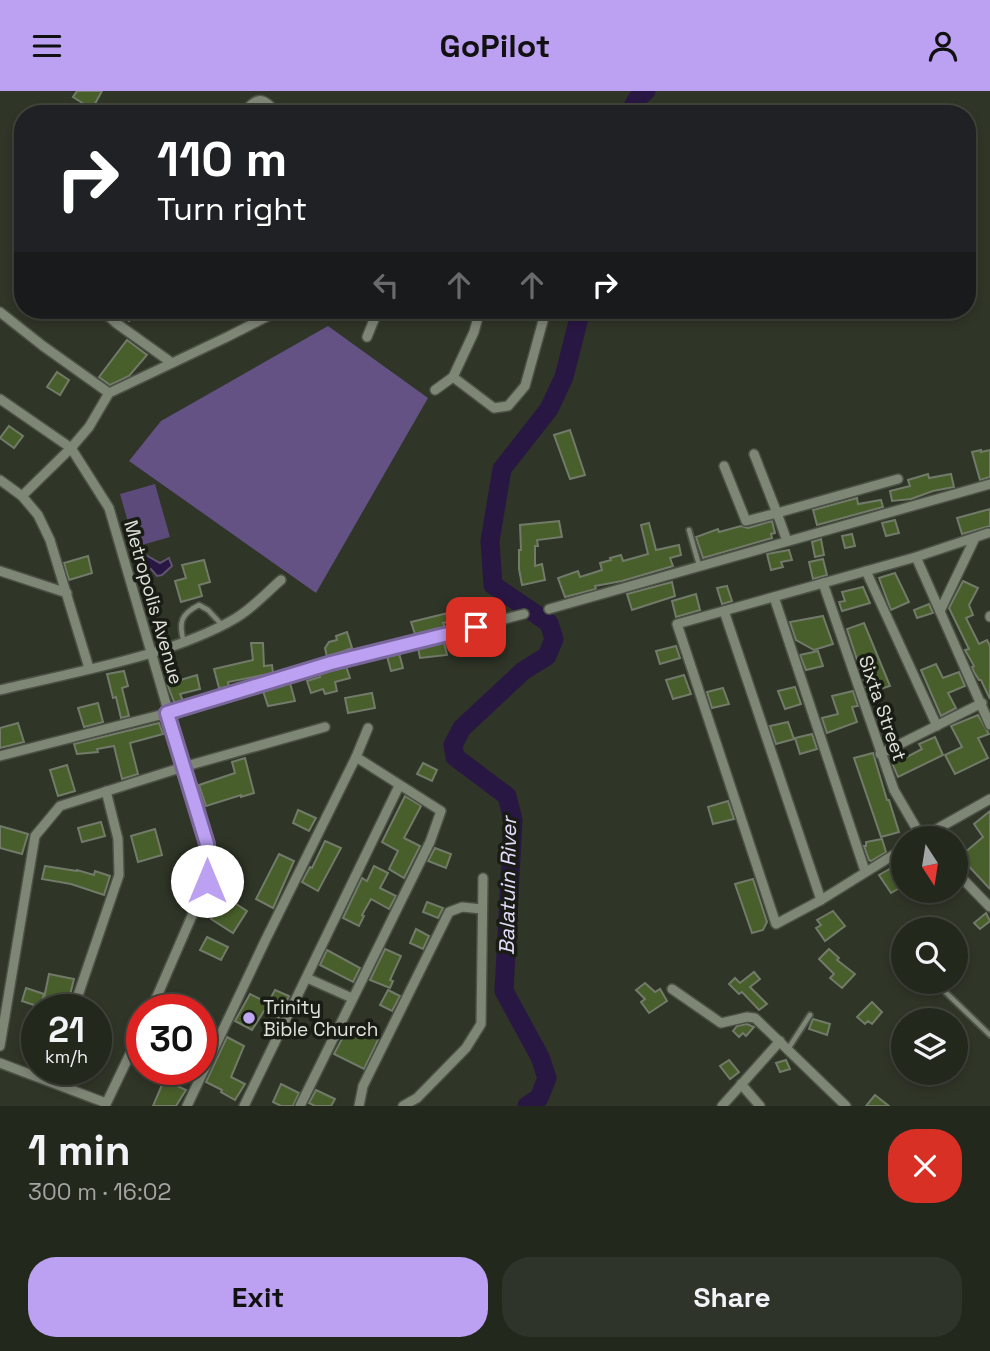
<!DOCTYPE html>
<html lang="en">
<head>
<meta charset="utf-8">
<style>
	body { margin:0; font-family:"Space Grotesk",sans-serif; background:#2f342a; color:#f1f3f6; height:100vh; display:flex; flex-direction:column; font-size:26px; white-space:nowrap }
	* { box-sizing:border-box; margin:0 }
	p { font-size:23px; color:#a3a6a4 }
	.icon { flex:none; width:38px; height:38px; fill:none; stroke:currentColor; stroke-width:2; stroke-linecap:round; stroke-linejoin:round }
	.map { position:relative; height:1015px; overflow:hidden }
	.side { display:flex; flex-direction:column; background:#23281d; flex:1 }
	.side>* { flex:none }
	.hud { position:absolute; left:14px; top:14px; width:962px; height:214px; border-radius:28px; box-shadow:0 4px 10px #0003,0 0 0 2px #40443b; background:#202124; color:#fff; overflow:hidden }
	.needle { width:46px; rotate:168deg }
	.fabs { position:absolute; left:891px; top:735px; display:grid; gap:14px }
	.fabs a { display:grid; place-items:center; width:77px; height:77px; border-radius:50%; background:#23281d; box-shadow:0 4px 10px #0003,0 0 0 2px #40443b; font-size:35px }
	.speed { position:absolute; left:21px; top:903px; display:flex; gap:14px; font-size:35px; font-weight:700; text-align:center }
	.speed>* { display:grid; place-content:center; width:91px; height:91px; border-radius:50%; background:#23281d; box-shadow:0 4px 10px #0003,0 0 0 2px #40443b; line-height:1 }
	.speed small { font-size:18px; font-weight:400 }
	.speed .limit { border:10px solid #d22; background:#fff; color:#111 }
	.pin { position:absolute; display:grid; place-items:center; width:60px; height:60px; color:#fff; margin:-30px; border-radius:14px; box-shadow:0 4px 10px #0006 }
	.me { position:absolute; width:77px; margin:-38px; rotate:0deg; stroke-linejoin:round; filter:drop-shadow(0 0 5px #0008) }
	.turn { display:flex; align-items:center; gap:24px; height:147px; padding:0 28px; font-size:32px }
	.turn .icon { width:91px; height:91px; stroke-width:2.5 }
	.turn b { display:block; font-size:49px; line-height:60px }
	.lanes { display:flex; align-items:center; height:66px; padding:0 28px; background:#0003; justify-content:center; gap:35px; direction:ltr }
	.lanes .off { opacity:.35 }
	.round { display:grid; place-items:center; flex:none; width:74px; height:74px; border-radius:28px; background:#2f342a }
	.overview { display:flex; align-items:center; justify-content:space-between; height:119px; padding:0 28px }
	h1 { font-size:42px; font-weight:600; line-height:52px }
	.action { display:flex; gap:14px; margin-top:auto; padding:14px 28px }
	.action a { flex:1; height:80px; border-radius:28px; background:#bca0f2; color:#111; font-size:28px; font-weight:600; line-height:80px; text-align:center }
	.action a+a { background:#2f342a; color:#f1f3f6 }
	header { display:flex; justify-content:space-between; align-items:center; height:91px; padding:0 28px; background:#bca0f2; color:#111; font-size:32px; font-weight:600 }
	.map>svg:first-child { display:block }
	.green { fill:#5b4a7a }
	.forest { fill:#645285 }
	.water { fill:#291743; stroke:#605471; stroke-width:2 }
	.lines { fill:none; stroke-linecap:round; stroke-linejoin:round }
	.river { stroke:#291743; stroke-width:19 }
	.building { fill:#495f2b; stroke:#727a6a; stroke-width:2 }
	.service-casing { stroke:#4b5145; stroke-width:8 }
	.minor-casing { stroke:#4b5145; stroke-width:12 }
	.service { stroke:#7e8676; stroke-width:4.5 }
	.minor { stroke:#7e8676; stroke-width:9 }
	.route-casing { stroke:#7a689d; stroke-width:18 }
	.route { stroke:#bca0f2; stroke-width:12 }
	.poi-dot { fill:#c1a8f3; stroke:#191c15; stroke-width:2.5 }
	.labels { text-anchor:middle; stroke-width:7; stroke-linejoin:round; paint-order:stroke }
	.street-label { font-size:19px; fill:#e0e4db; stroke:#191c15 }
	.poi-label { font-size:19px; fill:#e0e4db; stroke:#191c15; text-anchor:start }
	.water-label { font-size:21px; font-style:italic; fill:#e6ddfd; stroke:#191c15 }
</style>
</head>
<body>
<header><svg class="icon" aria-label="menu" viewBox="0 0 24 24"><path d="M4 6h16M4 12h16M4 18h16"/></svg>GoPilot<svg class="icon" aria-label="person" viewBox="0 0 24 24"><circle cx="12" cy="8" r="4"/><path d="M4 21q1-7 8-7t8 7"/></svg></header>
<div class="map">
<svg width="990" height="1015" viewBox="0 0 990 1015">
	<rect width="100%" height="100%" fill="#2f3527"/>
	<!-- green -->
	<polygon class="green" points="155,393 170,446 135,456 120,403"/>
	<!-- forest -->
	<polygon class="forest" points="328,235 428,307 316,502 129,370 161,330"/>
	<!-- water -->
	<polygon class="water" points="146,464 160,472 169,467 172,475 162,484 157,485 151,478 142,475 141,467"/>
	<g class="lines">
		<!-- river -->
		<g class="river">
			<polyline points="629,23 637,8 646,0"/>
			<polyline points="527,1015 539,1007 547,987 540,966 504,900 513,729 507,705 455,666 453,654 462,637 523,580 547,565 554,548 549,532 493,494 490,450 502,378 549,318 564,286 581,219"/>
		</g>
	</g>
	<!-- building -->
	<g class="building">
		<polygon points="77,0 102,0 92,18 73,6"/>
		<polygon points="115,219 138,219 129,230"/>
		<polygon points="127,249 147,264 129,285 110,294 99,286"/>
		<polygon points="57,281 69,289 60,304 47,296"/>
		<polygon points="9,335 23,345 14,357 0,347"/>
		<polygon points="570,339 585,384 570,388 554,344"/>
		<polygon points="981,359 981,361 990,359 990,386 980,389 972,361"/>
		<polygon points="928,383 929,387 951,383 954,396 933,400 911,408 892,410 890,400 910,395 908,389"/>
		<polygon points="857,407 858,413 881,409 883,416 817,434 813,419"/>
		<polygon points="990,418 990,435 962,443 957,427"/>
		<polygon points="895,429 899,442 886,445 882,432"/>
		<polygon points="559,430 562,446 537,449 538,455 535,455 535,475 542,473 545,489 522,494 519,478 519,459 521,459 520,434"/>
		<polygon points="772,430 775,442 771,443 772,447 703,467 696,446 718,438 719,441 741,435 748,437"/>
		<polygon points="649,432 656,459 679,454 681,464 670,467 673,475 622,490 595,495 596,498 565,506 558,487 578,480 580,486 602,479 600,472 611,469 610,467 621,464 623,470 648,463 641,434"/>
		<polygon points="852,443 855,455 845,457 842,445"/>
		<polygon points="821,448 824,464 815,466 812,451"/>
		<polygon points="789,459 792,469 781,471 783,476 771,479 767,463"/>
		<polygon points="88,465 92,482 69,489 64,472"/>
		<polygon points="823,468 827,484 813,488 809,471"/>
		<polygon points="204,469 210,491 199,494 202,505 181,511 175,490 186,487 182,474"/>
		<polygon points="895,482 909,511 891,519 879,487"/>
		<polygon points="963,490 978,497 969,514 973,524 966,527 979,553 987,549 990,555 990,608 981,589 979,589 974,581 972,576 974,575 965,559 969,558 949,517"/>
		<polygon points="672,491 675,505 632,519 627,503"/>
		<polygon points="727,495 732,510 722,513 717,497"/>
		<polygon points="863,496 870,512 842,520 839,511 845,510 842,501"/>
		<polygon points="696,503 700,519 676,526 672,510"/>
		<polygon points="490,508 492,518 465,524 462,514"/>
		<polygon points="929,513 933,522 917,527 914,519"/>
		<polygon points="452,521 453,530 443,532 445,536 415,543 411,531"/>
		<polygon points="823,525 833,553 814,559 796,549 790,531"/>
		<polygon points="864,532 890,595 868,602 847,538"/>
		<polygon points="347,541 352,557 327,566 325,557 329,551 337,549 336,545"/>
		<polygon points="444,551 447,564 420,567 418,557"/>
		<polygon points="251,552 263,552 264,575 272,574 273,582 228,591 229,596 219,597 214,578 253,569"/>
		<polygon points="676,555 680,567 660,573 656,560"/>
		<polygon points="818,560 823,575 806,579 800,564"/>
		<polygon points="399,562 403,577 391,580 387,565"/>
		<polygon points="936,573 943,587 959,581 965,595 948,602 956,617 941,625 921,579"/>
		<polygon points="346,575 350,587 335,591 337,600 325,603 323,598 311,602 307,590 320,586 319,583"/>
		<polygon points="124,580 128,595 122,597 129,625 121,627 116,606 113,607 107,583"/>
		<polygon points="197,584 200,598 180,603 183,610 175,613 167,593"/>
		<polygon points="684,584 691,603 673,608 666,589"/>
		<polygon points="290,592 295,610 268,615 263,600"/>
		<polygon points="795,596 801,613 785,618 778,600"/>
		<polygon points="723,597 729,613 712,617 707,601"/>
		<polygon points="853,600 858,615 852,616 857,631 827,642 822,627 838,623 832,605"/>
		<polygon points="372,602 375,617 348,622 345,607"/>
		<polygon points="98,612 103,631 84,636 78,617"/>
		<polygon points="978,624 989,643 978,647 988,667 955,683 945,664 962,656 951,635"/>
		<polygon points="788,631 794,648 776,653 770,635"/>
		<polygon points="18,632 24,651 0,657 0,637"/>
		<polygon points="159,632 163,643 130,652 138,683 122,688 114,655 97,658 98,661 77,663 74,653"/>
		<polygon points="812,643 817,658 800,663 795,647"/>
		<polygon points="935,646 943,664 898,686 890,667 904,661 907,666 922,658 919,653"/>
		<polygon points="873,662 887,709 889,709 899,741 881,746 854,667"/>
		<polygon points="245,667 254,702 241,706 241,704 206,715 199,694 235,682 232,671"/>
		<polygon points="423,672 437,679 432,690 417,683"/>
		<polygon points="67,674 75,700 58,705 50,679"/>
		<polygon points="405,705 421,715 404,747 420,755 404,787 389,778 398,760 382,751"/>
		<polygon points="728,710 734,728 713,733 708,716"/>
		<polygon points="298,719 316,727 309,740 293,732"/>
		<polygon points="990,720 990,798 962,768 965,765 963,763 983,746 974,733"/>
		<polygon points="101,731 105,745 82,751 78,737"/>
		<polygon points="0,735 28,743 22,763 0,757"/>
		<polygon points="155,738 162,764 138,771 131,745"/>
		<polygon points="882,748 886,761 871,770 869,769 864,755 866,755 866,751"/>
		<polygon points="325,750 341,757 318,800 302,791 310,776 312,777"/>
		<polygon points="435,757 451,763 446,777 428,770"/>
		<polygon points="279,763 294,770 273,817 256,808"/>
		<polygon points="45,775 77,780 77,779 94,784 95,780 110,785 104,804 71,793 42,788"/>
		<polygon points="374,775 388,782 380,797 396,805 389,818 371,808 362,824 364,825 359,835 343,827 362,787 367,790"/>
		<polygon points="893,776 903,790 903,795 891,802 879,784"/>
		<polygon points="753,788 767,831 763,839 752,842 735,793"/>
		<polygon points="230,809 247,820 233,842 211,828 216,819 222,823"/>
		<polygon points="427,811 443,817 438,827 423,821"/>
		<polygon points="833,820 845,835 825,850 816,837 821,834 817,829"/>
		<polygon points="986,822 990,830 980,838 974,832"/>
		<polygon points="416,838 429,845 423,858 410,852"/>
		<polygon points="207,846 228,856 221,869 200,859"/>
		<polygon points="385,858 401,865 390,889 393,890 390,897 370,889"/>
		<polygon points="829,858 839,867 837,869 855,883 842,897 830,887 834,883 819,868"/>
		<polygon points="327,859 360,877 353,891 320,874"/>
		<polygon points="754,881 760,888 750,896 767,913 759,919 742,901 739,903 729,893 735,887 740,892"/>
		<polygon points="49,883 74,888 68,912 44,907"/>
		<polygon points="645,892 655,901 660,898 667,910 649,922 641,911 645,908 636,899"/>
		<polygon points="26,897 44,903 40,916 22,910"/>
		<polygon points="275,899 289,905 279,927 264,920 252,939 235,930 250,903 268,912"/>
		<polygon points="388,899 400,905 392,920 380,914"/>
		<polygon points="872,911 882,921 872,933 868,930 865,933 857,926"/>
		<polygon points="813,928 830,933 827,944 809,938"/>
		<polygon points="350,933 378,949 364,978 334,963"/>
		<polygon points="747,933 754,936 746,945 743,942 739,946 733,940 737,935"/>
		<polygon points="227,946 244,955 231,986 245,993 235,1009 221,1001 222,999 206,991"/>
		<polygon points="729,969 739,981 730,988 720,975"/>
		<polygon points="786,969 790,978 780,981 776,972"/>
		<polygon points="164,989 186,999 176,1015 153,1015"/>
		<polygon points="281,993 299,1002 293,1015 281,1015 273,1011"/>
		<polygon points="316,999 335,1008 331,1015 315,1015 309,1012"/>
		<polygon points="875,1004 889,1015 866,1015"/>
	</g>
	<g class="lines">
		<defs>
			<g id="service">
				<polyline points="689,439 699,474"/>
				<path d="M184 551C178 532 181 523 199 514L208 519 222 534"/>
				<polyline points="935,891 990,944"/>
				<polyline points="788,958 810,924"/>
			</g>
			<g id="minor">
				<path d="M242 23C259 5 261 5 278 23"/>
				<polyline points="102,219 116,232 172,272"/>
				<polyline points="0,221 43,255 109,302"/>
				<polyline points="367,246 378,219"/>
				<polyline points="453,286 494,317 508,315 525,295 546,219"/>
				<polyline points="435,299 453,286 474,241 480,219"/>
				<polyline points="0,308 71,357 109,417 207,753 207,790 151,919"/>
				<polyline points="724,375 746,430 777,422 754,363"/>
				<polyline points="0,389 22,405 38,424 50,449 89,577"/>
				<polyline points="22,405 71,357 89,336 109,302 227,246 280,219"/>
				<polyline points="787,450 777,422 898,388"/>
				<polyline points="916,466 990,634"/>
				<polyline points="0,480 67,502"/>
				<polyline points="866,480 937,635"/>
				<polyline points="823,492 894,699 922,747"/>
				<polyline points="774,506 865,780"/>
				<polyline points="549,518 990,393"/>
				<polyline points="724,520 821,809"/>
				<polyline points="940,520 975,447"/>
				<polyline points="990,525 990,526"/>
				<path d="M0 599C73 581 172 565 236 527 253 517 267 501 281 489"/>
				<polyline points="880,663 982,612"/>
				<polyline points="0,665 168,622 331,572 524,523"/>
				<polyline points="921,747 990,708"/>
				<polyline points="903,758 821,809 776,833 677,533 916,466 988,442"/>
				<polyline points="956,781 990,816"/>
				<polyline points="307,887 352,907"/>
				<polyline points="672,898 721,932 747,926 755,927 846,1015"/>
				<polyline points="73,919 119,784 118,748 106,700"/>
				<polyline points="0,955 35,745 60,715 183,676 325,636"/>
				<polyline points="0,972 106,1012"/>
				<polyline points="741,993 760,1015"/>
				<polyline points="105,1015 142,938"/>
				<polyline points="187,1015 265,850 356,666 368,637"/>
				<polyline points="244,1015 399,695"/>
				<polyline points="300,1015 430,751 441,720 356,666"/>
				<polyline points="359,1015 363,995 449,821 462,816 482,818"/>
				<polyline points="403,1015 417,1007 466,957 481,933 483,787"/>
				<polyline points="722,1015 780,950"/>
			</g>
		</defs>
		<!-- service casing -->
		<use href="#service" class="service-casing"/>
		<!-- minor casing -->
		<use href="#minor" class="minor-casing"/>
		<!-- service -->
		<use href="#service" class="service"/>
		<!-- minor -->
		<use href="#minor" class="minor"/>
	</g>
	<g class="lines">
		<defs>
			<polyline id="route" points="207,790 207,753 167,622 331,572 476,536"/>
		</defs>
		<!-- route casing -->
		<use href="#route" class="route-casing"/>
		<!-- route -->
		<use href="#route" class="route"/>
	</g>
	<!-- markers -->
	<circle class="poi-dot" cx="249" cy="927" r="7"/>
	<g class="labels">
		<!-- street labels -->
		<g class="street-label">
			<text transform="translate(154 511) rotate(74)" y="7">Metropolis Avenue</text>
			<text transform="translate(883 617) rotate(71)" y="7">Sixta Street</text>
		</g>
		<!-- poi labels -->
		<g class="poi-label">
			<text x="263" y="923">Trinity<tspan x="263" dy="22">Bible Church</tspan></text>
		</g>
		<!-- water labels -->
		<g class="water-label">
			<text transform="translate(508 795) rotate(-89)" y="7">Balatuin River</text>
		</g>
	</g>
</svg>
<div class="fabs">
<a><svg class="needle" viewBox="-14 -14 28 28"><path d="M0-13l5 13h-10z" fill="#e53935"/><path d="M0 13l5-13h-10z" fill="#a3a6a4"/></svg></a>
<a><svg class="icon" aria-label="search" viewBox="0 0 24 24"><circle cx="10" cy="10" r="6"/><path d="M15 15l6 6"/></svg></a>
<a><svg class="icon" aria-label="layers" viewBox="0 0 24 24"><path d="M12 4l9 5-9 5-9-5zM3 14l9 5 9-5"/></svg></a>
</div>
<div class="speed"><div>21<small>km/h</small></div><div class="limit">30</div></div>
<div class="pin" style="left:476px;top:536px;background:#d93025"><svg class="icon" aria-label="arrive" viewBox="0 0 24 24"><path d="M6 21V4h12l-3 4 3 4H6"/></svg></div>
<svg class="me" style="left:207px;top:790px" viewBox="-20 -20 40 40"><circle r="19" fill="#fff"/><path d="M0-13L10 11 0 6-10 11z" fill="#bca0f2"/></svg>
<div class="hud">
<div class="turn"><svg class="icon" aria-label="right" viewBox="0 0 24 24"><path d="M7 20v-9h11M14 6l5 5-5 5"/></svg><div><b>110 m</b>Turn right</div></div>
<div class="lanes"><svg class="icon off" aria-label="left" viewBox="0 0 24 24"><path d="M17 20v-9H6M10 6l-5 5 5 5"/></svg><svg class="icon off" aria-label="ahead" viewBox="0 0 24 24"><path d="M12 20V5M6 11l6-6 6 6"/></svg><svg class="icon off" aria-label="ahead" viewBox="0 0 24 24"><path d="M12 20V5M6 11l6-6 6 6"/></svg><svg class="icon" aria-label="right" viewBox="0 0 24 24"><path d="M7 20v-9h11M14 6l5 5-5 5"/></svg></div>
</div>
</div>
<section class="side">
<div class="overview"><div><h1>1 min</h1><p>300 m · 16:02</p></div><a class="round" style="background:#d93025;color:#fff"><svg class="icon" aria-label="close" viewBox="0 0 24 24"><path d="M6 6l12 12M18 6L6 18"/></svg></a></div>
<div class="action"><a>Exit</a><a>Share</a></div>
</section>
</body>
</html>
